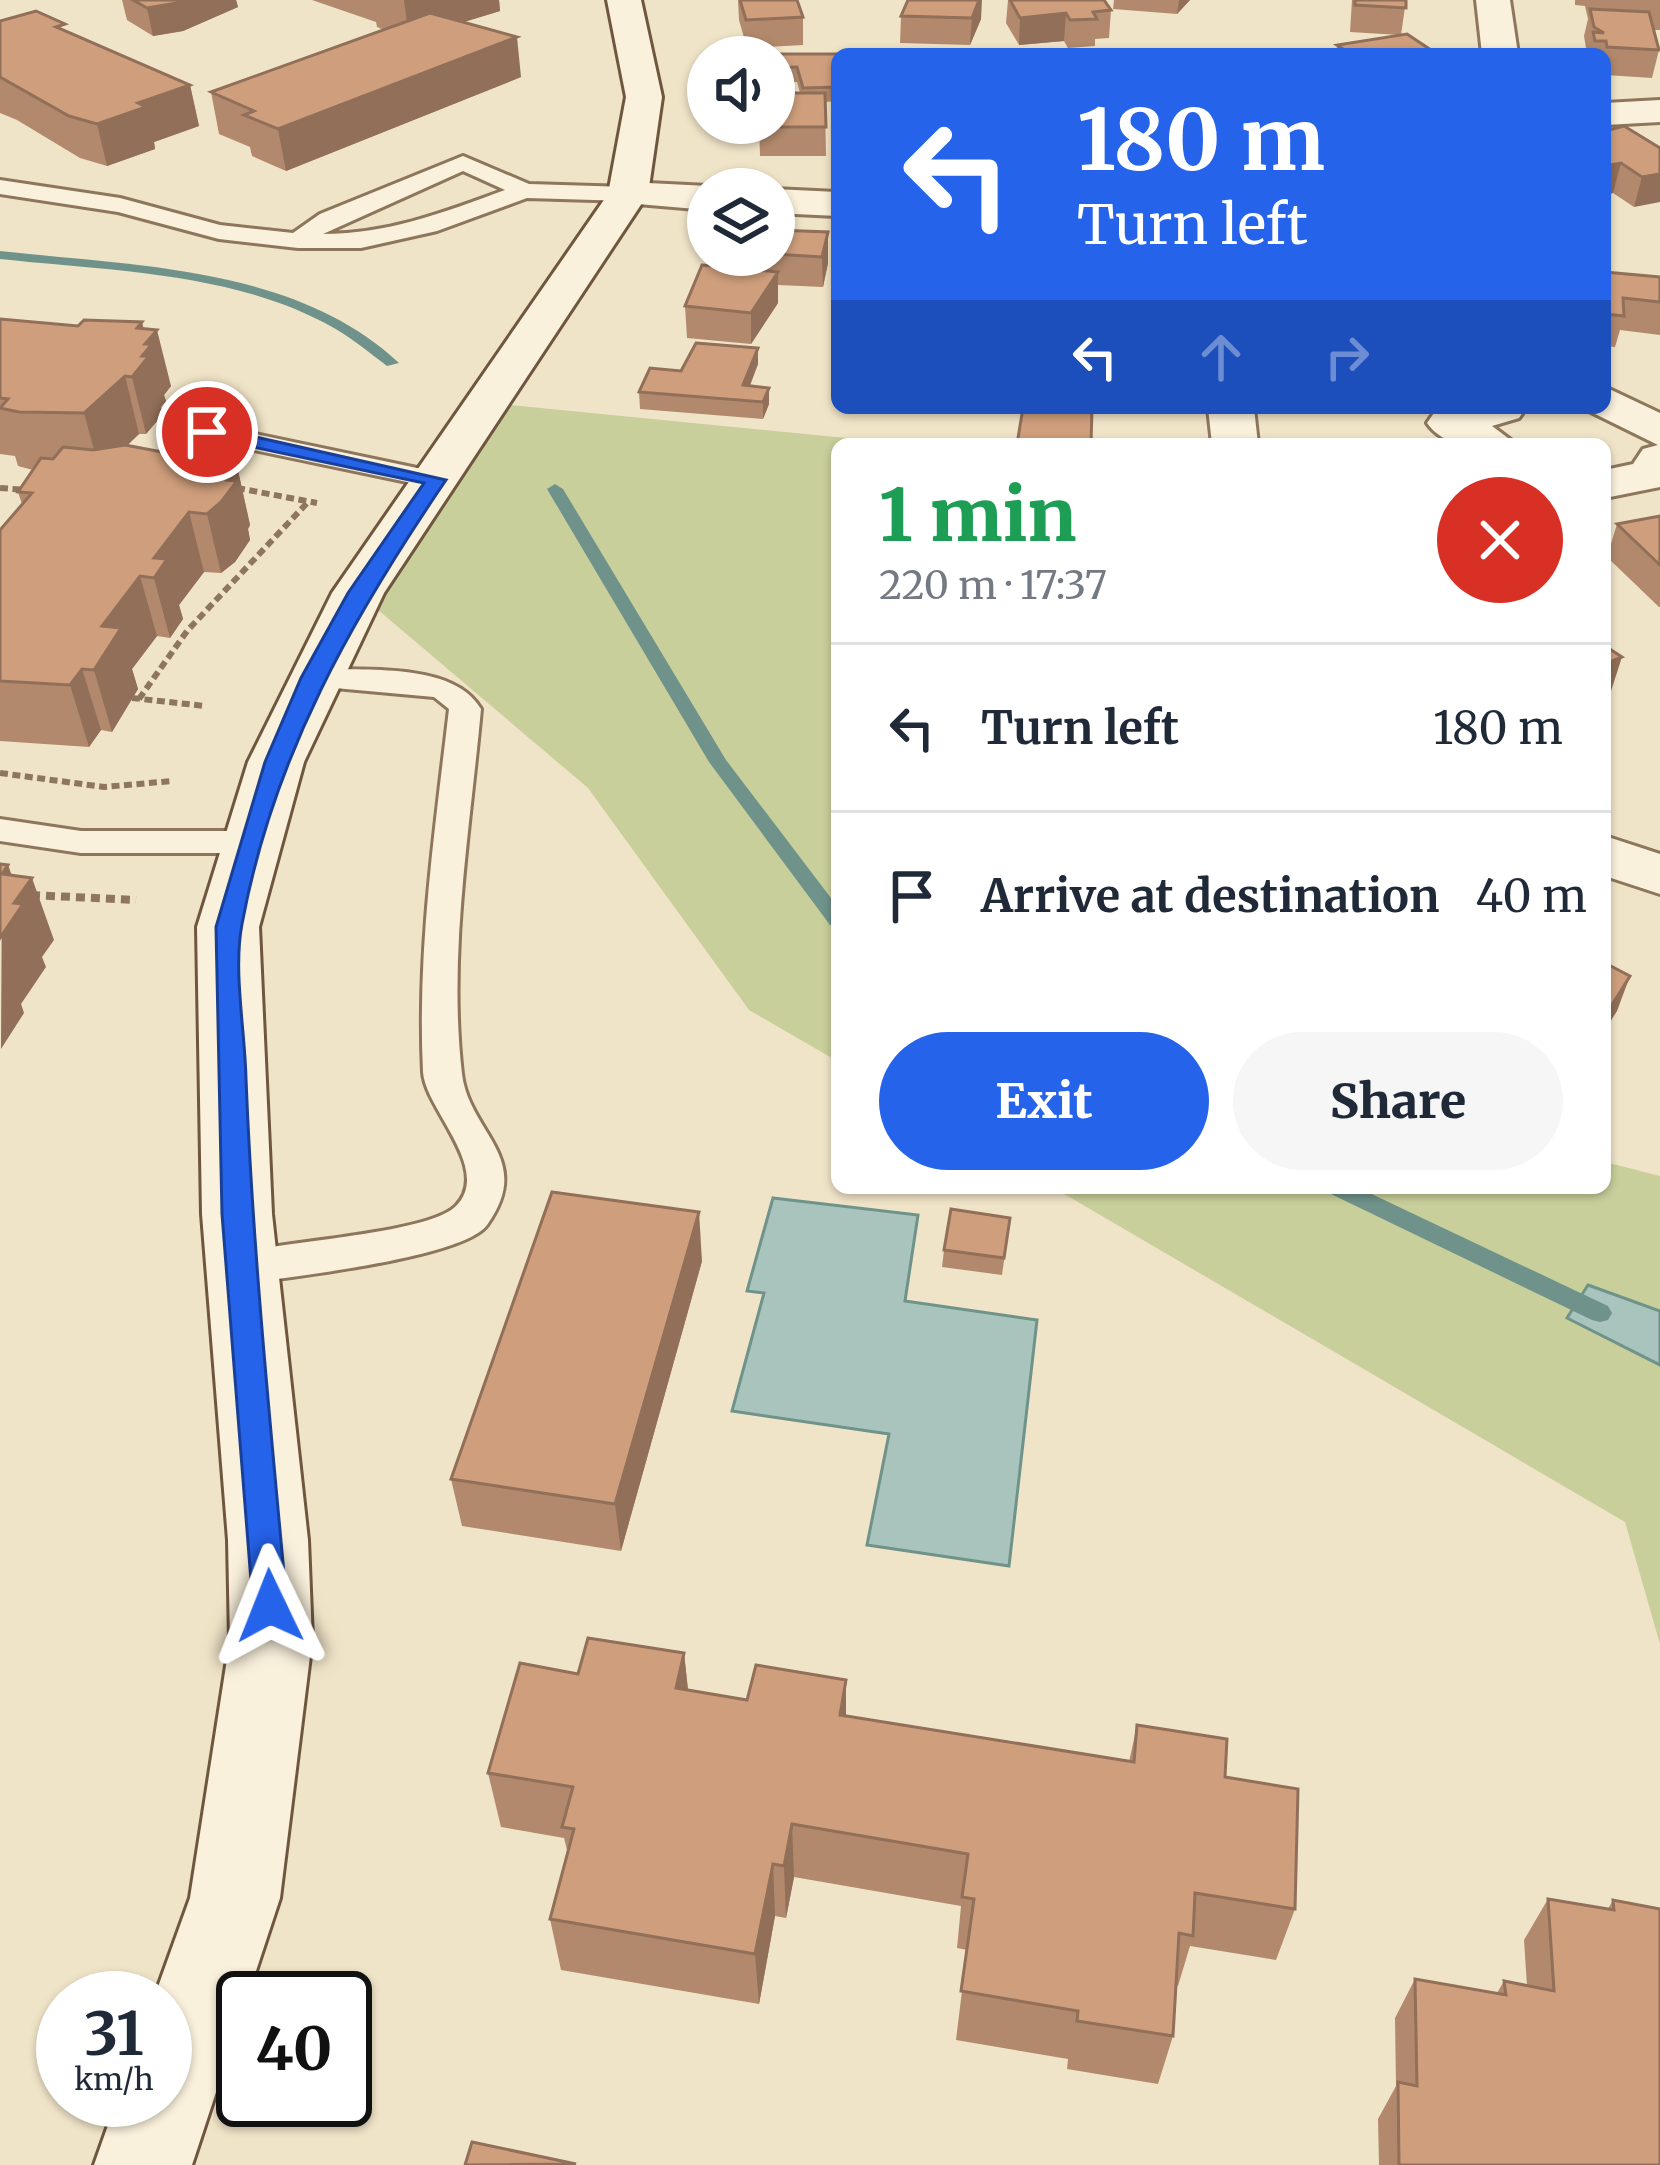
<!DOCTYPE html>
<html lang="en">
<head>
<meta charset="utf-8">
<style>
	body { margin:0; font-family:Merriweather,serif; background:#f6f6f7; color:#1f2937; height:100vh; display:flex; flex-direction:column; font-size:45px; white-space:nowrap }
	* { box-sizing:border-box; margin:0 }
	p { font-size:39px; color:#747a83 }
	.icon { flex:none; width:66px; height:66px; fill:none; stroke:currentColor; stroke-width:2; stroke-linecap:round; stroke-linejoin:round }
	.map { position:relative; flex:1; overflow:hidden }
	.panel { position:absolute; left:831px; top:438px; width:780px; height:756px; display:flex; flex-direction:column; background:#fff; border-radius:18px; box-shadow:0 3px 9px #0004 }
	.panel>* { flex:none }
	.hud { position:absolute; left:831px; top:48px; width:780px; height:366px; border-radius:18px; box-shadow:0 3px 9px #0004; background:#2563eb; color:#fff; overflow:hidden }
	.controls { position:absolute; left:687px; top:36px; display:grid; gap:24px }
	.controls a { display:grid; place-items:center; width:108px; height:108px; border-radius:50%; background:#fff; box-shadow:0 3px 9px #0004; font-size:60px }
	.speed { position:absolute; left:36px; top:1971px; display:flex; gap:24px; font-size:60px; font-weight:700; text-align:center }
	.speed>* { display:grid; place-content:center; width:156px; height:156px; border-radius:50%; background:#fff; box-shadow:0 3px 9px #0004; line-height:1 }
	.speed small { font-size:30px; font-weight:400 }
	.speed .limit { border:6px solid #111; border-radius:18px; background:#fff; color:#111 }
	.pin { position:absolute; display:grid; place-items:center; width:102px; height:102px; color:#fff; margin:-51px; border:6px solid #fff; border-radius:50%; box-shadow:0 3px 12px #0007 }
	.me { position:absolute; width:132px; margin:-66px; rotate:358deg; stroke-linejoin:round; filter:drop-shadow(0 0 9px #0008) }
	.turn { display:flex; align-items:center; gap:42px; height:252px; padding:0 48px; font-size:54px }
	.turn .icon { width:156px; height:156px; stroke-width:2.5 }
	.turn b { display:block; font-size:84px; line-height:102px }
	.lanes { display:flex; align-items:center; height:114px; padding:0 48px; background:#0003; justify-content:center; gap:60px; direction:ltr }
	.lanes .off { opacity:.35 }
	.round { display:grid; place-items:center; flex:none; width:126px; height:126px; border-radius:63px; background:#f6f6f7 }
	.summary { display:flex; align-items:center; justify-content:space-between; height:204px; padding:0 48px }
	h1 { font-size:72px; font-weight:800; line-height:90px; color:#1e9e55 }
	.primary-button { display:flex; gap:24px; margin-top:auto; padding:24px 48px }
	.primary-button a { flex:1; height:138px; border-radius:72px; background:#2563eb; color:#fff; font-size:48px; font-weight:800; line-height:138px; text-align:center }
	.primary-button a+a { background:#f6f6f7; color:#1f2937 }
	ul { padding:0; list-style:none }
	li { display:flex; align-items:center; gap:36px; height:168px; padding:0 48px; border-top:3px solid #e0e1e3 }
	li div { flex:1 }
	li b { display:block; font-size:45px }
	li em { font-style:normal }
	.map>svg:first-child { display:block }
	.green { fill:#c9cf9b }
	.water { fill:#a9c4bc; stroke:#6f938a; stroke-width:3 }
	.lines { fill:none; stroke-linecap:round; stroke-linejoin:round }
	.stream { fill:#6f938a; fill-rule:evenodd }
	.lane-casing { stroke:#8d765c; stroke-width:6 }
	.street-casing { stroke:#8d765c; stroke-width:6 }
	.secondary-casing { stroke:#6f573f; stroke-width:6 }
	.path-far1 { stroke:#8d765c; stroke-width:6; stroke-dasharray:8 4.5; stroke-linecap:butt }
	.path { stroke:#8d765c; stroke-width:8; stroke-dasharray:9 6; stroke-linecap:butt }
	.lane { fill:#faf1dc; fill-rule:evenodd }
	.street { fill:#faf1dc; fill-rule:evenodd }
	.secondary { fill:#faf1dc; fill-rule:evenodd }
	.wall { fill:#b2896c }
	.shaded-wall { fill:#916f58 }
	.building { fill:#cf9f7d; stroke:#916f58; stroke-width:3 }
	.route { fill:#2563eb; stroke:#184099; stroke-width:3 }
</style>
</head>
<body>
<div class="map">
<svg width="1660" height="2165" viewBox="0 0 1660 2165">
	<rect width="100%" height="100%" fill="#f0e4c8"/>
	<!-- green -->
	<g class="green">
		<polygon points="489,403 907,444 837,444 837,1061 749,1010 588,788 358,593"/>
		<polygon points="1605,1162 1660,1176 1660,1311 1589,1285 1567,1318 1660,1365 1660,1644 1625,1522 1054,1188 1605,1188"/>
	</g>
	<!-- water -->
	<g class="water">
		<polygon points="773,1198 918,1215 905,1301 1037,1320 1009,1566 867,1545 889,1434 732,1411 764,1293 747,1291"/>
		<polygon points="1588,1285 1660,1311 1660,1365 1567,1318"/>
	</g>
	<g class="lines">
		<!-- stream -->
		<g class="stream">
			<path d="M0 251C133 266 296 266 399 363L387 366C370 353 353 339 334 328 236 272 110 271 0 259Z"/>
			<polygon points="555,484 563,489 726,760 837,906 837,926 830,925 709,762 547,489"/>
			<polygon points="1328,1188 1359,1188 1608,1306 1612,1313 1608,1320 1600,1322 1592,1320 1331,1194"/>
		</g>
		<defs>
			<g id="lane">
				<path d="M463 156 529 184 628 187 640 194 628 201 527 198 437 231 361 248H298L219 239 118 212 0 194V180L120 198 220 225 293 233 320 214ZM463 171 505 190C445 212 388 234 323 234Z"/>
				<polygon points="207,424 436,472 450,480 436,488 197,438 193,432"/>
				<path d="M313 668C364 672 453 661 481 709 470 830 448 953 462 1074 469 1133 535 1158 487 1225 463 1258 288 1277 241 1284L226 1280 220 1268 226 1256C275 1241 427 1235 456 1206 493 1169 425 1109 423 1072 417 950 435 830 449 709L434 697 302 685 297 678Z"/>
				<polygon points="0,819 81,831 252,831 269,842 252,853 81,853 0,841"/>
			</g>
			<g id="street">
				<polygon points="1476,0 1510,0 1518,54 1482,54"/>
				<polygon points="1660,100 1660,122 1605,125 1605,103"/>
				<polygon points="628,182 708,186 719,189 708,189 708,210 614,202 608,194"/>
				<polygon points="774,189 837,192 837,216 774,213"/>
				<polygon points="1605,387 1660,413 1660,487 1605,498 1605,470 1633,464 1643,449 1658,445 1589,411 1605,408"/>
				<polygon points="1208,408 1254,408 1258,444 1212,444"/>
				<path d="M1452 408H1526L1519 418 1492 426 1516 444C1486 444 1447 452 1427 423L1434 413Z"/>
				<polygon points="1605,836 1660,854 1660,894 1605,876"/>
			</g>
			<polygon id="secondary" points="607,0 641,0 662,97 648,194 384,593 304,762 259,927 272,1214 308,1540 312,1640 280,1898 192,2165 94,2165 117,2100 165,2100 165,1998 154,1998 190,1898 230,1640 228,1540 202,1214 197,927 248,762 332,593 608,194 626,97"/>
		</defs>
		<!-- lane casing -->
		<use href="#lane" class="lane-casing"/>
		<!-- street casing -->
		<use href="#street" class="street-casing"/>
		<!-- secondary casing -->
		<use href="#secondary" class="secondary-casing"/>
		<!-- path-far1 -->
		<g class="path-far1">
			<polyline points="0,488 28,490"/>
			<polyline points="237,488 317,503"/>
			<polyline points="132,698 205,706"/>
			<polyline points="139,699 187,631 308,502"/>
			<polyline points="0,773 104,787 172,781"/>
		</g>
		<!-- path -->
		<polyline class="path" points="31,895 136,900"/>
		<!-- lane -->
		<use href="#lane" class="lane"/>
		<!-- street -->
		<use href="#street" class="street"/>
		<!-- secondary -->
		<use href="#secondary" class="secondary"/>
	</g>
	<!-- wall -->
	<g class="wall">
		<polygon points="122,0 236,0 238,7 183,31 153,36 127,20"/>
		<polygon points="312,0 499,0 500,11 463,22 521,77 286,171 252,156 250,147 219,134 211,92 384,30 377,27 376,22"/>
		<polygon points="738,0 781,0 803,17 803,45 747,48 739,20"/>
		<polygon points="908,0 981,19 970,45 900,43 901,16"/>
		<polygon points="1008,0 1104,0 1111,10 1109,38 1095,39 1095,46 1068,48 1064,41 1019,45 1006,23"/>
		<polygon points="1114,0 1190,0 1177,14 1113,9"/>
		<polygon points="1352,0 1406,0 1401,35 1437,54 1336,54 1337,45 1400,35 1350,32"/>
		<polygon points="1575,0 1660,0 1660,30 1654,30 1659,50 1652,78 1605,75 1605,54 1587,54 1584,36 1588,19 1585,6 1575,5"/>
		<polygon points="0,21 67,31 190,85 199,126 154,142 155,149 107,166 80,158 17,120 0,113"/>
		<polygon points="837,54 837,101 825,102 826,156 760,156 759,123 800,93 797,82 774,83 774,57"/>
		<polygon points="1605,131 1660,148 1634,207 1613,193 1605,195"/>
		<polygon points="781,230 828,232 828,263 823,287 778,285 778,303 751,344 687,338 685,306 731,267 730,255 774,255"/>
		<polygon points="1605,272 1660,277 1660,335 1620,330 1615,347 1605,346"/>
		<polygon points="0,319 78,326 144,328 171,386 164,395 166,401 161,407 163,414 146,434 139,434 127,445 237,466 250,525 248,529 250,540 235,562 221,573 204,572 179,605 183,619 170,638 157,636 132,669 138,689 112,732 101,730 89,747 0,741 0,530 22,504 18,492 33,470 18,466 15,456 0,454"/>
		<polygon points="758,348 758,364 750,386 769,388 769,404 763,419 640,409 639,392"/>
		<polygon points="1660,516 1660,607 1659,607 1607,557 1617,524"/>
		<polygon points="1010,1218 1002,1275 942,1267 944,1250"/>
		<polygon points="702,1261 621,1551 462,1526 451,1479"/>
		<polygon points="684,1653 688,1690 1129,1762 1137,1725 1225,1777 1295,1909 1276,1960 1190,1946 1178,1986 1176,1985 1173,2036 1158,2084 1067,2069 1068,2059 956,2040 967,1950 957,1948 961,1906 794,1877 786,1918 775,1916 759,2004 561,1970 550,1919 568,1854 564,1838 501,1827 488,1773 578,1674"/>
		<polygon points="1548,1899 1608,1909 1613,1900 1660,2165 1379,2165 1378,2119 1396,2086 1395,2018 1415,1979 1497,1993 1504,1981 1527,1986 1524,1940"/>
	</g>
	<!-- shaded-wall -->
	<g class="shaded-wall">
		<polygon points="185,0 236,0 238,7 183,31 153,36 147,8"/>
		<polygon points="404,0 499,0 500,11 409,39"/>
		<polygon points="979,0 982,0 981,19 970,45 972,18"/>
		<polygon points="1179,0 1190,0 1177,14"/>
		<polygon points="1066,13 1064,41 1019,45 1020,18"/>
		<polygon points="517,37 521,77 286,171 278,129"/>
		<polygon points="190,85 199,126 154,142 155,149 107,166 97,124 138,103"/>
		<polygon points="1621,163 1613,193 1605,195 1605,166"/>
		<polygon points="1660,174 1660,202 1634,207 1642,177"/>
		<polygon points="828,232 828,263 823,287 822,257"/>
		<polygon points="778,272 778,303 751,344 751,313"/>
		<polygon points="142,322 147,342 157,330 171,386 164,395 166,401 161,407 163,414 146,434 132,377 137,328"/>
		<polygon points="758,348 758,364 743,402 743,385"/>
		<polygon points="125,376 139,434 100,472 84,413"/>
		<polygon points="769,388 769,404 763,419 763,402"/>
		<polygon points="237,466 250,525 248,529 250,540 235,562 221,573 207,514"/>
		<polygon points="189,512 204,572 179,605 183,619 170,638 154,578 154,558"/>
		<polygon points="140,576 157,636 132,669 138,689 112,732 94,670 102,626"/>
		<polygon points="1622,657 1611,691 1605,694 1605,664"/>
		<polygon points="82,669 101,730 89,747 70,685"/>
		<polygon points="8,865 19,895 32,878 54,940 42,957 46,967 21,1004 24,1013 1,1049 2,874"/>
		<polygon points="1630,976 1617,1011 1605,1030 1605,1016"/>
		<polygon points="699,1212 702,1261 621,1551 615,1504"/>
		<polygon points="684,1653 690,1709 676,1688"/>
		<polygon points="846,1680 846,1736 840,1715"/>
		<polygon points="792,1824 794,1877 786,1918 784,1866"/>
		<polygon points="773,1864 775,1916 759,2004 755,1954"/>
	</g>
	<!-- building -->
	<g class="building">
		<polygon points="133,0 185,0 177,3 147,8"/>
		<polygon points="740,0 797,0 803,17 746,20"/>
		<polygon points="908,0 979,0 972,18 901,16"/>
		<polygon points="1010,0 1104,0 1111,10 1093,12 1097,19 1070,20 1066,13 1020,18"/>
		<polygon points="1355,0 1406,0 1406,8 1355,5"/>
		<polygon points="1590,9 1649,12 1659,50 1607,47 1606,41 1595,41 1593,32 1604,33 1594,27"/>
		<polygon points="36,11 65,24 56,27 190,85 138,103 146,107 97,124 69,116 0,77 0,21"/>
		<polygon points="430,13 517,37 278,129 244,115 254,111 211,92"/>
		<polygon points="1407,34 1437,54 1351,54 1337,45"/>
		<polygon points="757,54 837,54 837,87 803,88 797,67 774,68 774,57 757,57"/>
		<polygon points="774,93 825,93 826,127 759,127 759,123 774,123"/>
		<polygon points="1624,126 1660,148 1660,174 1642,177 1621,163 1605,166 1605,131"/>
		<polygon points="774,215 781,215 777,230 828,232 822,257 774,254"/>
		<polygon points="702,265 778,272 751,313 685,306"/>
		<polygon points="1605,272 1660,277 1660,302 1623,298 1624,316 1605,314"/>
		<polygon points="0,319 78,326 84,320 142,322 137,328 157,330 145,344 152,344 142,356 149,356 132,377 125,376 84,413 19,412 0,408 8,399 0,398"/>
		<polygon points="696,343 758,348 743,385 769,388 763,402 639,392 650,368 681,371"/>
		<polygon points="1023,408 1092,408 1091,444 1017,444"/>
		<polygon points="125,445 237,466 227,480 237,481 221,502 207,514 189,512 154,558 167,559 154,578 140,576 102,626 121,628 94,670 82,669 70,685 0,681 0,530 32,493 18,492 41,458 53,459 63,447 93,450"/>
		<polygon points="1660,516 1660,565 1617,524"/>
		<polygon points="1605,646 1622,657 1605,664"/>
		<polygon points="0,864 8,865 2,874 32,878 14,903 23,904 0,938"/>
		<polygon points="1605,963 1630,976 1605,1016"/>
		<polygon points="552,1192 699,1212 615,1504 451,1479"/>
		<polygon points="951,1209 1010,1218 1004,1258 944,1250"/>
		<polygon points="588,1638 684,1653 676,1688 747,1700 756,1665 846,1680 840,1715 1134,1762 1137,1725 1227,1739 1225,1777 1298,1789 1295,1909 1195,1893 1193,1936 1179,1933 1173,2036 1077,2021 1078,2011 961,1991 974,1899 962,1897 968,1854 792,1824 784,1866 773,1864 755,1954 550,1919 574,1829 562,1827 573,1787 488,1773 520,1663 578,1674"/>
		<polygon points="1548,1899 1614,1910 1613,1900 1660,1909 1660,2165 1399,2165 1398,2082 1417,2086 1415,1979 1506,1995 1504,1981 1554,1991"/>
		<polygon points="472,2142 576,2164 465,2165"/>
	</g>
	<!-- route -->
	<path class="route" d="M207 426 446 480C352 618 273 756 242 924 233 971 245 1030 246 1079 253 1255 271 1431 287 1606L282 1617 270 1622 258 1617 253 1606 222 1214 216 927 265 762 301 678 348 593 424 483 200 436 197 432Z"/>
</svg>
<div class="controls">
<a><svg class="icon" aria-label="sound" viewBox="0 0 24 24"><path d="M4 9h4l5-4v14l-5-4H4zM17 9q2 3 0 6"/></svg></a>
<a><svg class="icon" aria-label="layers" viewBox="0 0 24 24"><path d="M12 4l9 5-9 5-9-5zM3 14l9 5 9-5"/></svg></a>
</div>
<div class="speed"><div>31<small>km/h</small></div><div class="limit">40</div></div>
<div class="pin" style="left:207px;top:432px;background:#d93025"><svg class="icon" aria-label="arrive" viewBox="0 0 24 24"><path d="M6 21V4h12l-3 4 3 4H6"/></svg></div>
<svg class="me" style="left:270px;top:1606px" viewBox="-20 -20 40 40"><path d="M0-17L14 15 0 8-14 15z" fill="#2563eb" stroke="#fff" stroke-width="4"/></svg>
<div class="hud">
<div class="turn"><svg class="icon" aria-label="left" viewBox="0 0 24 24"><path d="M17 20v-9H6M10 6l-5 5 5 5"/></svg><div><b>180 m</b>Turn left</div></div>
<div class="lanes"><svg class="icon" aria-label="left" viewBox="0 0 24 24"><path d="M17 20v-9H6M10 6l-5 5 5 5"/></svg><svg class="icon off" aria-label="ahead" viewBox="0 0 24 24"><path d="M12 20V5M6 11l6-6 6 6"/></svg><svg class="icon off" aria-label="right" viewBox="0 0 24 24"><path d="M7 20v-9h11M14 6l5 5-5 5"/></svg></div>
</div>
<section class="panel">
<div class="summary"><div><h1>1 min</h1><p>220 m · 17:37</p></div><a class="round" style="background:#d93025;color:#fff"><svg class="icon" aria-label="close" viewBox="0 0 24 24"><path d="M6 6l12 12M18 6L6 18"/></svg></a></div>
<ul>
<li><svg class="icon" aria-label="left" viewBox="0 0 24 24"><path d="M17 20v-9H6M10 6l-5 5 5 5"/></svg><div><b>Turn left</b></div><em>180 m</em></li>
<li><svg class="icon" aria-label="arrive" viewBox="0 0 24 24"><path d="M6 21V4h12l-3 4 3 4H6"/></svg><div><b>Arrive at destination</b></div><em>40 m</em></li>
</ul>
<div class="primary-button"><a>Exit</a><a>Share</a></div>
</section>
</div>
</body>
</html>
